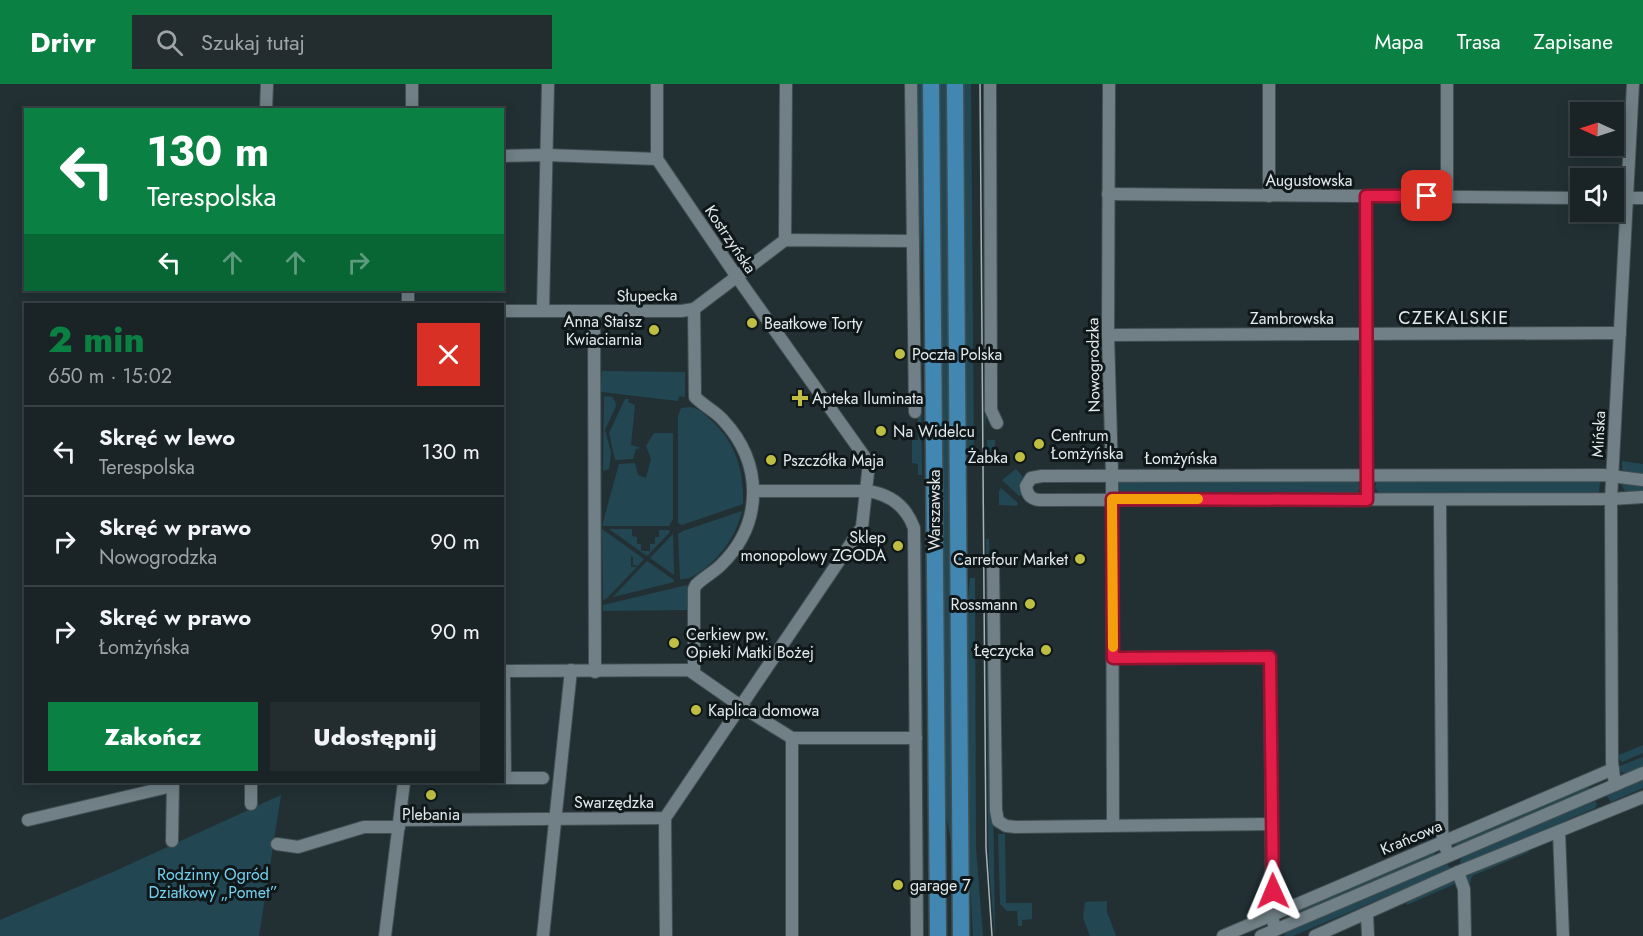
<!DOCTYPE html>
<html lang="pl">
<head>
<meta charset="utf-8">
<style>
	body { margin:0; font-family:Jost,sans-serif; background:#232c2f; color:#f1f3f6; height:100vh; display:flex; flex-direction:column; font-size:22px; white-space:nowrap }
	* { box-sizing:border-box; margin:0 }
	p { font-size:20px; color:#9fa4a7 }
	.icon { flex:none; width:33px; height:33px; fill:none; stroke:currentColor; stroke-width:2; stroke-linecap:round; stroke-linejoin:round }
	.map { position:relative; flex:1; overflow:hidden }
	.details { position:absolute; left:24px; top:219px; width:480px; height:480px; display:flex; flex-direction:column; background:#1a2427; border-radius:0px; box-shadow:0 3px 15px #0003,0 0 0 2px #384144 }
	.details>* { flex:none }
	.hud { position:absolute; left:24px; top:24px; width:480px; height:183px; border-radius:0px; box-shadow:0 3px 15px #0003,0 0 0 2px #384144; background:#0b8043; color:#fff; overflow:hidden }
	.needle { width:39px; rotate:273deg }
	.controls { position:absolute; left:1570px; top:18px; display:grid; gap:12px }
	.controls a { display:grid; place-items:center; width:54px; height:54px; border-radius:0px; background:#1a2427; box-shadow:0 3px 15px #0003,0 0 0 2px #384144; font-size:30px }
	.pin { position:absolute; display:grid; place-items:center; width:51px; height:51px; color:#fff; margin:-26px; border-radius:12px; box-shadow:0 3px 9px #0006 }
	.me { position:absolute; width:66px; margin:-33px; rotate:359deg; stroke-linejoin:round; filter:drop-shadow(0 0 4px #0008) }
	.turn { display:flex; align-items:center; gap:21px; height:126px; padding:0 24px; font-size:27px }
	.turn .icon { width:78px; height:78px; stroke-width:2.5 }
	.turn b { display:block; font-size:42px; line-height:51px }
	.lanes { display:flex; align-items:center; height:57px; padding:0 24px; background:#0003; justify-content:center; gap:30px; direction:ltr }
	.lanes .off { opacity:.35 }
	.round { display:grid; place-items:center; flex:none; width:63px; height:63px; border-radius:0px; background:#232c2f }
	.summary { display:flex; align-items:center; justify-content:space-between; height:102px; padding:0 24px }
	h1 { font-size:36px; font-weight:800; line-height:45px; color:#0b8043 }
	.button { display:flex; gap:12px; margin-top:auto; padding:12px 24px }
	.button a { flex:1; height:69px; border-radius:0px; background:#0b8043; color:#fff; font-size:24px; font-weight:800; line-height:69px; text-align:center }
	.button a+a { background:#232c2f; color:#f1f3f6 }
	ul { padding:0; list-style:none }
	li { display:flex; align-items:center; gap:18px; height:90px; padding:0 24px; border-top:2px solid #384144 }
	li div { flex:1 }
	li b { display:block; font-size:22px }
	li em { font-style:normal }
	header { display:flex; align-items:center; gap:36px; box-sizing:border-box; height:84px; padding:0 30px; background:#0b8043; color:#fff }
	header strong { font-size:28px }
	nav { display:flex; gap:33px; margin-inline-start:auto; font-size:21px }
	.search { width:420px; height:54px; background:#232c2f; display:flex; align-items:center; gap:15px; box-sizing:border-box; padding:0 21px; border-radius:0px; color:#9fa4a7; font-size:22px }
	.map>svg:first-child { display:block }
	.green { fill:#224752 }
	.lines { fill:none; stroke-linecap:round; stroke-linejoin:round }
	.minor-casing { stroke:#424f52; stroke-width:14 }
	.major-casing { stroke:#424f52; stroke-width:19 }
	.minor { stroke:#708086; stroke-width:12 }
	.major { stroke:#4187b1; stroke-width:16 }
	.tram { stroke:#a6b1b4; stroke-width:1.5 }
	.route-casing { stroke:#92132f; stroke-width:15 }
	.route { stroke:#e11d48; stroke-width:10 }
	.slow { stroke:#f59e0b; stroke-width:10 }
	.poi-dot { fill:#bebf42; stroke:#101719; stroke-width:2 }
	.labels { text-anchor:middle; stroke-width:6; stroke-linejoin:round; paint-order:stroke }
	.street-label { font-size:16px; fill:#e1eaed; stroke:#101719 }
	.poi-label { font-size:16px; fill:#e1eaed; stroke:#101719; text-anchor:start }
	.park-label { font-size:16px; fill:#76d1ee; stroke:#101719 }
	.neighbourhood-label { font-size:18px; letter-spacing:1.5px; fill:#e1eaed; stroke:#101719 }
</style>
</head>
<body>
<header>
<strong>Drivr</strong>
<div class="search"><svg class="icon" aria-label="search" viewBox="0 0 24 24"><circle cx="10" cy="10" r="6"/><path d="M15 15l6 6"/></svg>Szukaj tutaj</div>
<nav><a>Mapa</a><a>Trasa</a><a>Zapisane</a></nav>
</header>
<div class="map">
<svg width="1643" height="852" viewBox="0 0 1643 852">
	<rect width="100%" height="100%" fill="#223034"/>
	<!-- green -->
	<g class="green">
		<polygon points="917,0 924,0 925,72 920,195 922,391 918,391 918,380 912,379 912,356 918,356"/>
		<polygon points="937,0 948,0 953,852 952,852 951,757 944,719"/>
		<polygon points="961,0 971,0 974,373 966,373"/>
		<polygon points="983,0 985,0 987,326 985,344"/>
		<polygon points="602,287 685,288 685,313 679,312 678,317 601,308"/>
		<polygon points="604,312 612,313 615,317 616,322 605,346 611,368 609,385 603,387"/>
		<polygon points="625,315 629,315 628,318 635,321 631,361 641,364 636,365 633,375 615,376 609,349"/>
		<path d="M691 323C700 325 708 333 714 339 737 361 744 389 743 420L682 441 678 439V332L681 324Z"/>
		<polygon points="654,349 673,349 673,435 669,442 602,442 619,380 635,379 638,391 646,394 651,375 646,362"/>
		<rect x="987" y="356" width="8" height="23"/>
		<polygon points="1622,377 1643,380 1643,391 1626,388 1622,385"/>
		<polygon points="1016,385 1023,393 1019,403 1021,411 1019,412 1002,396"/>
		<polygon points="1357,396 1360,403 1357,410 1121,411 1117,407 1116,401 1122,397"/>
		<polygon points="1380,396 1598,396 1600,397 1599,408 1597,409 1380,410 1375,404 1376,399"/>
		<polygon points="1624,400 1643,401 1643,408 1625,407 1622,402"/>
		<polygon points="1001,404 1018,419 1017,422 999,421 999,407"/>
		<path d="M742 427C736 452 720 475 698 489 692 493 687 496 680 495L678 450 683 447Z"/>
		<polygon points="602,445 644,475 638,482 633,481 633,473 631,472 631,483 637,483 606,515 603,516"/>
		<polygon points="609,445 632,445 632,452 637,453 637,460 641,460 641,467 650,467 650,460 655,460 655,453 659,453 659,446 669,446 670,448 647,472"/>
		<polygon points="673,450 674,491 650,474"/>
		<polygon points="920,452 922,460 924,852 921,852"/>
		<polygon points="986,455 989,455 990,494 995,852 989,785 988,736"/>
		<polygon points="647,477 674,496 674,498 613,513"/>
		<polygon points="970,494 975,494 976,764 983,852 973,852 966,725 965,541"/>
		<polygon points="687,501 687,526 603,527 603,521"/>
		<polygon points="1643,661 1643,669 1622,678 1619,676 1619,671"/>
		<path d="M1643 673V683C1634 688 1624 694 1617 683Z"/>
		<polygon points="1643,695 1643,704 1611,718 1606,711"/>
		<polygon points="1587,700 1590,706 1459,762 1452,760"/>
		<polygon points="281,711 259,852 0,852 0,836 115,787"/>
		<polygon points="1595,716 1597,721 1595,724 1461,781 1460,777 1462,772"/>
		<polygon points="1005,750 1006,819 1032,819 1032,835 1022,836 1022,842 1018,842 1017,827 1007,827 1000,820 998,750"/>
		<polygon points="1439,765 1432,773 1288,834 1283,833 1289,828"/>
		<polygon points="1527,766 1529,768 1472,792 1470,799 1470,811 1466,795 1469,790"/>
		<polygon points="1446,779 1451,785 1293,852 1284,852 1286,847"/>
		<polygon points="1452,798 1456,798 1462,808 1455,800 1407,821 1406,817"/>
		<polygon points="1107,817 1107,828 1116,852 1090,852 1083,834 1085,818"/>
	</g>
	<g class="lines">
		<defs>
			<g id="minor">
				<polyline points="911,0 915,328"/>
				<polyline points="990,0 991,310 991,326 997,339"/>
				<polyline points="1109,0 1108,251 1112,391 1113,741"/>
				<polyline points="1269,0 1269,112"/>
				<polyline points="266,26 267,0"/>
				<polyline points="412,26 412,0"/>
				<polyline points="657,75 657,0"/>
				<polyline points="1108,110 1581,114"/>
				<polyline points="1366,112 1367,415"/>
				<polyline points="1447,113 1447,0"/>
				<polyline points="1614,114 1643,114"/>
				<polyline points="785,156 786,0"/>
				<polyline points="408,220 408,206"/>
				<path d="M694 225 695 313C704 322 715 327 723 336 763 379 764 439 721 481 714 488 704 493 696 501L694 505V588"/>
				<polyline points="502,227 681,227 694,225 785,156 913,157"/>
				<polyline points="543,227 548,0"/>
				<polyline points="594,228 595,588"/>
				<polyline points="1108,251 1620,249"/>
				<path d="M1643 396 1603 391 1042 392 1031 394 1026 402C1027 411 1031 415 1039 416L1611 415 1643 413"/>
				<path d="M754 407H867C890 410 906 422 914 444L917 852"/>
				<polyline points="1440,416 1442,744 1443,757 1446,765"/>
				<polyline points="993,479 996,726 998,737 1006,742 1016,743 1272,740"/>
				<polyline points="1113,574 1270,573 1272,831 1275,846"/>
				<polyline points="502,587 689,586 742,623 792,654 916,654"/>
				<polyline points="504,594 505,694 543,694"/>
				<polyline points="1615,701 1612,678 1611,415 1633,0"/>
				<polyline points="251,720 251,698"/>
				<polyline points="665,734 666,852"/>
				<polyline points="28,736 172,702"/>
				<polyline points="401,736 665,734 862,443 869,379 737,193 657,75 547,71 502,72"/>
				<polyline points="1559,748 1563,852"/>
				<polyline points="172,757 173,698"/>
				<polyline points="277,760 298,763 364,743 399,743"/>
				<polyline points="1458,788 1464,805 1465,852"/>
				<polyline points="1367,830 1368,852"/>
				<polyline points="385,852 404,698"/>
				<polyline points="543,852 571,586"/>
				<polyline points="792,852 792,654"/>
				<polyline points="1223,852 1613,685"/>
				<polyline points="1261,852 1643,689"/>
				<polyline points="1315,852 1458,788 1643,713"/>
			</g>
			<g id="major">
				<polyline points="931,0 938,852"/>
				<polyline points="955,0 961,852"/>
			</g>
		</defs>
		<!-- minor casing -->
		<use href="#minor" class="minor-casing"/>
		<!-- major casing -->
		<use href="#major" class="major-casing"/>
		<!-- minor -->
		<use href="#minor" class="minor"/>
		<!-- major -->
		<use href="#major" class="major"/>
		<!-- tram -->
		<polyline class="tram" points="980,0 986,764 992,852"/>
	</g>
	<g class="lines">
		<defs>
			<polyline id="route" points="1273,807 1270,573 1113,574 1112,415 1367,416 1366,112 1427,112"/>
		</defs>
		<!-- route casing -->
		<use href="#route" class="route-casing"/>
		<!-- route -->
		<use href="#route" class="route"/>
		<!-- slow -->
		<polyline class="slow" points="1113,563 1112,415 1198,415"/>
	</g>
	<!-- markers -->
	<g class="poi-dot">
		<circle cx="752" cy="239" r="6"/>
		<circle cx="654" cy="246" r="6"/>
		<circle cx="900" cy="270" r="6"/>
		<path d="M797 305h6v6h6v6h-6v6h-6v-6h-6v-6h6z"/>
		<circle cx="881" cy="347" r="6"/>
		<circle cx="1039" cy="360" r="6"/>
		<circle cx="1020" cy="373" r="6"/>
		<circle cx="771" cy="376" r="6"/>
		<circle cx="898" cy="462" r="6"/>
		<circle cx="1080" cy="475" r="6"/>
		<circle cx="1030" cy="520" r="6"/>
		<circle cx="674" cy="559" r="6"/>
		<circle cx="1046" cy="566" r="6"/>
		<circle cx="696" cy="626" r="6"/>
		<circle cx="431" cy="711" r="6"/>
		<circle cx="898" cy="801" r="6"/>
	</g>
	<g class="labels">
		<!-- street labels -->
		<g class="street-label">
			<text x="1309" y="102">Augustowska</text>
			<text transform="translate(731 155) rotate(56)" y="6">Kostrzyńska</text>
			<text transform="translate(647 211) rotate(-1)" y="6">Słupecka</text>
			<text x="1292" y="240">Zambrowska</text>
			<text transform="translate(1093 281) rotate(-91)" y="6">Nowogrodzka</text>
			<text transform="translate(1598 350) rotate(-87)" y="6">Mińska</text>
			<text x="1181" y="380">Łomżyńska</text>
			<text transform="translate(934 426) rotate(-90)" y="6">Warszawska</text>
			<text x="614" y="724">Swarzędzka</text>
			<text transform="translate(1411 753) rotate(-23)" y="6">Krańcowa</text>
		</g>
		<!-- poi labels -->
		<g class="poi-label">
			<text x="642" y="243" text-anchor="end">Anna Staisz<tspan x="642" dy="18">Kwiaciarnia</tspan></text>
			<text x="764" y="245">Beatkowe Torty</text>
			<text x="912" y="276">Poczta Polska</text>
			<text x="812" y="320">Apteka Iluminata</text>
			<text x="893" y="353">Na Widelcu</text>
			<text x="1051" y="357">Centrum<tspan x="1051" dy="18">Łomżyńska</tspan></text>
			<text x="1008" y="379" text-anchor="end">Żabka</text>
			<text x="783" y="382">Pszczółka Maja</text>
			<text x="886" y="459" text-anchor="end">Sklep<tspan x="886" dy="18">monopolowy ZGODA</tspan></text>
			<text x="1068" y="481" text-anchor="end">Carrefour Market</text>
			<text x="1018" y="526" text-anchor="end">Rossmann</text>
			<text x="686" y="556">Cerkiew pw.<tspan x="686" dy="18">Opieki Matki Bożej</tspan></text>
			<text x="1034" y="572" text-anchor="end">Łęczycka</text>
			<text x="708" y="632">Kaplica domowa</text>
			<text x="431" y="736" text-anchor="middle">Plebania</text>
			<text x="910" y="807">garage 7</text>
		</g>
		<!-- park labels -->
		<g class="park-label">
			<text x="213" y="796">Rodzinny Ogród<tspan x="213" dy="18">Działkowy „Pomet”</tspan></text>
		</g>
		<!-- neighbourhood labels -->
		<g class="neighbourhood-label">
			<text x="1454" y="240">CZEKALSKIE</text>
		</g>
	</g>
</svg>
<div class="controls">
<a><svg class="needle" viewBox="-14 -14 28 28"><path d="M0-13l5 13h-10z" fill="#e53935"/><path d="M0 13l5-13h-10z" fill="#9fa4a7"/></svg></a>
<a><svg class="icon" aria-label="sound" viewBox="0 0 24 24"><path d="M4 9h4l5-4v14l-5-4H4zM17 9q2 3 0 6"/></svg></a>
</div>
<div class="pin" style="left:1427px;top:112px;background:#d93025"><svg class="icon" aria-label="arrive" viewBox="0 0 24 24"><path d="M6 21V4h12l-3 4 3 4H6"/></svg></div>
<svg class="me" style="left:1273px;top:807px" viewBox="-20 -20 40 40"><path d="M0-17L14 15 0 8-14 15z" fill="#e11d48" stroke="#fff" stroke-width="4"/></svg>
<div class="hud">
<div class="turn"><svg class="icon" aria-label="left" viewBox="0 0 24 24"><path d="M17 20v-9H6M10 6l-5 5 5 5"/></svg><div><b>130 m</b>Terespolska</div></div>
<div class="lanes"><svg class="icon" aria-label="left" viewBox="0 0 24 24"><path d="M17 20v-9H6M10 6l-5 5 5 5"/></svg><svg class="icon off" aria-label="ahead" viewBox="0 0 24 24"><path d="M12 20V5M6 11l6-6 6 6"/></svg><svg class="icon off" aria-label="ahead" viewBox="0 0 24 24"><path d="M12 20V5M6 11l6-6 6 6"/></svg><svg class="icon off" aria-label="right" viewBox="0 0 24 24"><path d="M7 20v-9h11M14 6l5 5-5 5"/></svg></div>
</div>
<section class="details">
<div class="summary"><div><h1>2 min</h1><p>650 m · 15:02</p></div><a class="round" style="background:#d93025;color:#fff"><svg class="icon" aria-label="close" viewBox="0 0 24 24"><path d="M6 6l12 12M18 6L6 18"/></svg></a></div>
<ul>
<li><svg class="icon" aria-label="left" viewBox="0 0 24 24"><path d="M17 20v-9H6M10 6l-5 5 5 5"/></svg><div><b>Skręć w lewo</b><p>Terespolska</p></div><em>130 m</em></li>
<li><svg class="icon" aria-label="right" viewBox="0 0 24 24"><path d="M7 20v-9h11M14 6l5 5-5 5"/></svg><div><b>Skręć w prawo</b><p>Nowogrodzka</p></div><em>90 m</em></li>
<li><svg class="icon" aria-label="right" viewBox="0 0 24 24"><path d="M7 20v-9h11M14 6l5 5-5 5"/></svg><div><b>Skręć w prawo</b><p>Łomżyńska</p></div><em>90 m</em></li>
</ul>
<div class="button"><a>Zakończ</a><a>Udostępnij</a></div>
</section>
</div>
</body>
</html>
